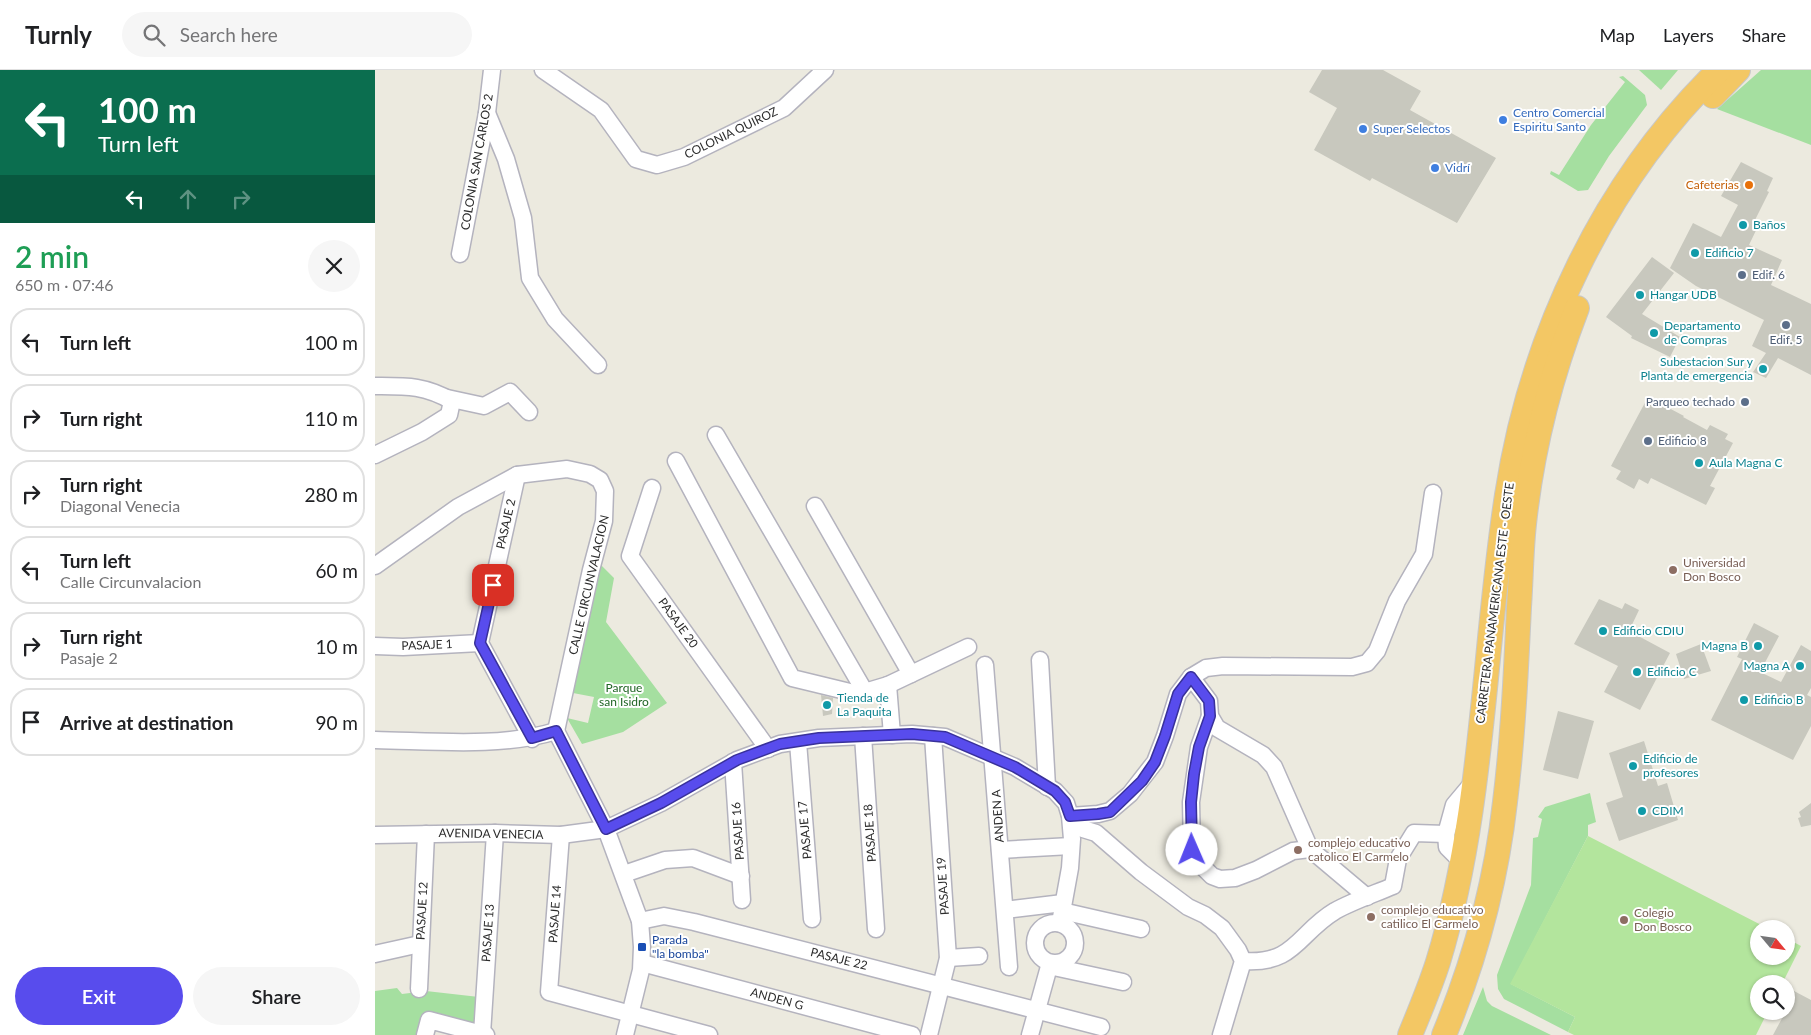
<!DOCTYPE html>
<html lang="en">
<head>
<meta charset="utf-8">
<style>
	body { margin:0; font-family:Lato,sans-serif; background:#f6f6f6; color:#202124; height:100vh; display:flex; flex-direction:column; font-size:19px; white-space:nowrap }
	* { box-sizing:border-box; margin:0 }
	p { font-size:16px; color:#757577 }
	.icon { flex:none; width:28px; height:28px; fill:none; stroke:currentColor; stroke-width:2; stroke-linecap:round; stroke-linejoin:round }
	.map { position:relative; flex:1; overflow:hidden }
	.details { display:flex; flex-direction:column; background:#fff; width:375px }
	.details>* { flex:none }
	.top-card { background:#0b6e4f; color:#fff; overflow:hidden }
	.needle { width:32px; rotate:119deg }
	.tools { position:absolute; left:1375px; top:850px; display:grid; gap:10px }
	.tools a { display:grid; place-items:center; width:45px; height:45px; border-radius:50%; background:#fff; box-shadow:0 1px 4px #0004; font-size:25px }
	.pin { position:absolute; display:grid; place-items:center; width:42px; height:42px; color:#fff; margin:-21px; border-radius:10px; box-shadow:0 2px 8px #0006 }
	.me { position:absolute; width:55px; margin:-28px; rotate:359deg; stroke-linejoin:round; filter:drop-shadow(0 0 4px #0008) }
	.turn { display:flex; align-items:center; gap:18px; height:105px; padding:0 15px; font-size:22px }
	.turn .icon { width:65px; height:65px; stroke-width:2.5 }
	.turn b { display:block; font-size:35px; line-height:42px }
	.lanes { display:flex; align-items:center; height:48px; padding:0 15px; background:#0003; justify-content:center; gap:25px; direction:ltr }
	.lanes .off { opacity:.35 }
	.round { display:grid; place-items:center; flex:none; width:52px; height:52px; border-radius:26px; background:#f6f6f6 }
	.overview { display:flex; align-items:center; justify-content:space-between; height:85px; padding:0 15px }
	h1 { font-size:30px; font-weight:600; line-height:38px; color:#1e9e55 }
	.primary-button { display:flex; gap:10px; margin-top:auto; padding:10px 15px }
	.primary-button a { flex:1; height:58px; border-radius:30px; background:#584ced; color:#fff; font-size:20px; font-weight:600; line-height:58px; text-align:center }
	.primary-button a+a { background:#f6f6f6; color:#202124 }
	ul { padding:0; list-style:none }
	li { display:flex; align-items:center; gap:15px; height:68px; margin:0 10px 8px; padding:0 5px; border:2px solid #e0e0e0; border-radius:20px }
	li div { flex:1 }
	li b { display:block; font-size:19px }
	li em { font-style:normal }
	header { display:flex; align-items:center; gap:30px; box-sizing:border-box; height:70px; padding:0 25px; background:#fff; border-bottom:1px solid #e0e0e0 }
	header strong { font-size:24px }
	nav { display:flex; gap:28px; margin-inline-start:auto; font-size:18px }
	.search { width:350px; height:45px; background:#f6f6f6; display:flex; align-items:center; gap:12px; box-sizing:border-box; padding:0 18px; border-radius:28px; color:#757577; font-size:19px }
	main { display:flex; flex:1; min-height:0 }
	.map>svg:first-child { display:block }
	.green { fill:#a5dfa0 }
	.pitch { fill:#b3e59d }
	.building { fill:#c8c8be }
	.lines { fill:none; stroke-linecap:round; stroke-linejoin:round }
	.minor-casing { stroke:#b4b3be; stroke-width:19 }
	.highway-casing { stroke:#c8c8c8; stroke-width:26 }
	.minor { stroke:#fff; stroke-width:16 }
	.highway { stroke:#f3c764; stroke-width:24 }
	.route-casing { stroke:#39319a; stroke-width:12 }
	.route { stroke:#584ced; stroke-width:9 }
	.shop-dot { fill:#3f7fe0; stroke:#fff; stroke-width:2 }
	.food-dot { fill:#e8710a; stroke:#fff; stroke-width:2 }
	.culture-dot { fill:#0f9aa8; stroke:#fff; stroke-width:2 }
	.service-dot { fill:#5c6f8a; stroke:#fff; stroke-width:2 }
	.education-dot { fill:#8d6e63; stroke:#fff; stroke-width:2 }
	.transit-dot { fill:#1a4fb4; stroke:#fff; stroke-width:2 }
	.labels { text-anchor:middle; stroke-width:4; stroke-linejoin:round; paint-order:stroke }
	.shop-label { font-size:12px; fill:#366cbe; stroke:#fff; text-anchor:start }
	.street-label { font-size:12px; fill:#2c2c2c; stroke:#fff }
	.food-label { font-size:12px; fill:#c56008; stroke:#fff; text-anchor:end }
	.culture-label { font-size:12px; fill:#0d838f; stroke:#fff; text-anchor:start }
	.service-label { font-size:12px; fill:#4e5e75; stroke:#fff; text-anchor:start }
	.education-label { font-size:12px; fill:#785e54; stroke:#fff; text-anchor:start }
	.park-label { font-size:12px; fill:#206524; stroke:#fff }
	.transit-label { font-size:12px; fill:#164399; stroke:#fff; text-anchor:start }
</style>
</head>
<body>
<header>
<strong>Turnly</strong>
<div class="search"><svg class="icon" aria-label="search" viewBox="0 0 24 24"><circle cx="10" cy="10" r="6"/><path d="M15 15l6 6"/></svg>Search here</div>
<nav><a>Map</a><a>Layers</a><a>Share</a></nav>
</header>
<main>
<section class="details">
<div class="top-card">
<div class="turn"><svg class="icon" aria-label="left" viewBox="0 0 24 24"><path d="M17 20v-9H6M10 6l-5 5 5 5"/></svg><div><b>100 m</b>Turn left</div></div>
<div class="lanes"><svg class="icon" aria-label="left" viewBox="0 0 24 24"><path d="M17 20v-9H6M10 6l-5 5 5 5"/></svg><svg class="icon off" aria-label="ahead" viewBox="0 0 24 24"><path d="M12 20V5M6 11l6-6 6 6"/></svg><svg class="icon off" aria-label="right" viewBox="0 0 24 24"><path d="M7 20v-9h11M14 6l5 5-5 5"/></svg></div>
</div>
<div class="overview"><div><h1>2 min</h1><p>650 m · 07:46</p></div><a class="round"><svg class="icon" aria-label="close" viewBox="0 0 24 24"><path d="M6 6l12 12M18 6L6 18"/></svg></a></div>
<ul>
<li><svg class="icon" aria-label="left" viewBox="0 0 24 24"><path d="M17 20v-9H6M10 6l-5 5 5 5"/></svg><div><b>Turn left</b></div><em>100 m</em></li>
<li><svg class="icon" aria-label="right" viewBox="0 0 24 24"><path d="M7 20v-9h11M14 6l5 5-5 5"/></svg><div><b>Turn right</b></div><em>110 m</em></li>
<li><svg class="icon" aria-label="right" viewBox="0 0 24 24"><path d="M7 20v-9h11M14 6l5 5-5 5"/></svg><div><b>Turn right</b><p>Diagonal Venecia</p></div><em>280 m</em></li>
<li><svg class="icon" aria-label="left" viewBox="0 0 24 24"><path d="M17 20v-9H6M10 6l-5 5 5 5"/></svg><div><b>Turn left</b><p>Calle Circunvalacion</p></div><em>60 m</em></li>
<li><svg class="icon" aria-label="right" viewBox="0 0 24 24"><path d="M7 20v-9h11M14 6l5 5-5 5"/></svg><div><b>Turn right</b><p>Pasaje 2</p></div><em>10 m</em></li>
<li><svg class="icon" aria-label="arrive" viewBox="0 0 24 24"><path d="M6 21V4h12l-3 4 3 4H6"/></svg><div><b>Arrive at destination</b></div><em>90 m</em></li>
</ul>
<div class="primary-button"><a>Exit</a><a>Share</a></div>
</section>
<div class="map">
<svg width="1436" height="965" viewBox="0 0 1436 965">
	<rect width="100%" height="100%" fill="#eceadf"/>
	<!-- green -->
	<g class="green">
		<polygon points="1264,0 1303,0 1286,20"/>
		<polygon points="1386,0 1436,0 1436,75 1342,39"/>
		<polygon points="1248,6 1270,25 1272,35 1234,86 1213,120 1203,121 1175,104 1176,101 1184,105 1216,55 1250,12 1244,7"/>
		<polygon points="226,495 239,508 231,552 292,633 248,662 207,674 192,648 213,653 219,627 198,623"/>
		<polygon points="1215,723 1221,752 1213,755 1213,766 1136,914 1200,947 1193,962 1129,929 1123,919 1122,905 1156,815 1158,768 1163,767 1167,749 1163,747 1170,737"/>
		<polygon points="1108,917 1112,931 1117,936 1176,965 1088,965"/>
		<polygon points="22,918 27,924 51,921 104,927 103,958 51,946 46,965 0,965 0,921"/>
	</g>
	<!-- pitch -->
	<polygon class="pitch" points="1213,766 1394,859 1384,859 1384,886 1411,886 1411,868 1426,876 1407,914 1384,914 1384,941 1393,941 1381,965 1199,965 1193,962 1200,947 1135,914"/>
	<!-- building -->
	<g class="building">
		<polygon points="947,0 1008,0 1046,21 1035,40 1121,88 1082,153 997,108 995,111 939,80 962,38 934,22"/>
		<polygon points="1366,92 1398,108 1392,121 1394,122 1380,150 1385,152 1374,175 1407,190 1396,215 1436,234 1436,305 1403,288 1391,308 1378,302 1391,283 1377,276 1389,250 1321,216 1295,198 1318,153 1346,167 1363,135 1346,126"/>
		<polygon points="1277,187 1299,203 1267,244 1305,267 1295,287 1256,268 1257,266 1231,247"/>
		<polygon points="1273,327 1309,346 1308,347 1332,360 1335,355 1353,364 1350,369 1358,373 1335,416 1340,418 1331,435 1276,408 1273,414 1264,409 1259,419 1241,409 1246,401 1236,396"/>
		<polygon points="1224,529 1247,539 1250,533 1264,540 1254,561 1295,583 1265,640 1229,622 1243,596 1199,574"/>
		<polygon points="1379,553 1404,566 1385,602 1406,612 1426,575 1436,581 1436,618 1432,625 1436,627 1436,656 1418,690 1336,650 1367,589 1362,587"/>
		<polygon points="1326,574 1336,601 1309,609 1301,584"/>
		<polygon points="446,625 458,628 457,644 448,646"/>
		<polygon points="1183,641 1219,651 1203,709 1168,700"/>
		<polygon points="1269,671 1283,716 1292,713 1303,750 1244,771 1231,733 1248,727 1234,683"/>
		<polygon points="1436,733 1436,755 1426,757 1423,748 1426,747 1424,742"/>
		<polygon points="1419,921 1436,930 1436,965 1398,965 1411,941 1411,928 1415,929"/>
	</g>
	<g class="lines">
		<defs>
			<g id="minor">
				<polyline points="168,0 226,40 261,89 282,95 309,87 409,38 450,0"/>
				<polyline points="112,43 131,89 148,148 155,208 180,249 223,295"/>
				<polyline points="85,184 112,43 117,0"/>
				<path d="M0 316C31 316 49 315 77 331L74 345 47 362 0 385"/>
				<polyline points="72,328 109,336 135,322 154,342"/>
				<polyline points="341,365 490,622"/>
				<polyline points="301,391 417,608 483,624 513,615 593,577"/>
				<polyline points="142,405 105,573 157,669"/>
				<polyline points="277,418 255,486 393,679"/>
				<polyline points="440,436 536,604"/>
				<polyline points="0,496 83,437 142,405 192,399 215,404 225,410 230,421 229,451 216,500 181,661"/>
				<polyline points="0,576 28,577 105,573"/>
				<polyline points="665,590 672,717"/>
				<polyline points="610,595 634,897"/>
				<polyline points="816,607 834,631 835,646 842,658 888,685 899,697 935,779 992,827"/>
				<polyline points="513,615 517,665"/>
				<polyline points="835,646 824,677 816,732 817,780 823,792 837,806 845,809 860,808 881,800 918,781 935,779"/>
				<polyline points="181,661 231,759 265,851 267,877 266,900 250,965"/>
				<polyline points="488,666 501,859"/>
				<path d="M0 670C58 671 126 678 181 661"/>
				<polyline points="423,672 437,849"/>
				<polyline points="358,692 367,830"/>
				<polyline points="695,746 723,744 735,741 755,724 780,692 790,666 803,624 816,607 831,598 848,596 977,597 992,593 1002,581 1022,531 1049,484 1058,423"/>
				<polyline points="704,746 708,759 721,763 766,802 813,837 830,845 847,858 863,880 868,891 846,965"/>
				<polyline points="0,765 120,763 186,765 231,759 286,733 362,690 405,674 444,668 537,664 570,667 640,697 680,721 691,733 695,746 697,769 695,798 685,853"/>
				<polyline points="186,765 174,922 334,965"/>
				<polyline points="625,780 696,776"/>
				<polyline points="1086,791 1072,777 1071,764 1079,735 1100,710"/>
				<polyline points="249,804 290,790 318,788 366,806"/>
				<polyline points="630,840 688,833"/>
				<polyline points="687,841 766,859"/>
				<polyline points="265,851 289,846 319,852 726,957"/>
				<circle cx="680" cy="873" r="20"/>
				<polyline points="0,884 45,874"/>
				<polyline points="573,888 604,886"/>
				<path d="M868 891C920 895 923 863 960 841 978 831 999 824 1018 816L1023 789 1039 763 1071 764"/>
				<polyline points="267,893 537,965"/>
				<polyline points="674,896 748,912"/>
				<polyline points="44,919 51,764"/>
				<polyline points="107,964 120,763"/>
				<polyline points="50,965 54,950 111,965"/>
				<polyline points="554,965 573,888 558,666"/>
				<polyline points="655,965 675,893"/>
			</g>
			<g id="highway">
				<polyline points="1338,26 1363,0"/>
				<path d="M1035 965C1045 941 1055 917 1063 892 1109 741 1108 580 1132 425 1156 267 1229 112 1344 0"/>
				<path d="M1069 965C1100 890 1121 813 1130 732 1138 667 1141 602 1144 537 1146 509 1146 481 1149 454 1157 379 1175 308 1202 238"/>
			</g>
		</defs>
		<!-- minor casing -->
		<use href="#minor" class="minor-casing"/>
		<!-- highway casing -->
		<use href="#highway" class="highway-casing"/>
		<!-- minor -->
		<use href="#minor" class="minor"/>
		<!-- highway -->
		<use href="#highway" class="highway"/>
	</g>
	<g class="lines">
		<defs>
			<polyline id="route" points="118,515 105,573 157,668 181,661 231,759 286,733 362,690 405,674 444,668 537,664 570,667 640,697 680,721 690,732 695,746 723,744 735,742 767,711 780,692 790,666 803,624 816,607 834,631 835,646 824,677 819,704 816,732 817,780"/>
		</defs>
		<!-- route casing -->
		<use href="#route" class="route-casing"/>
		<!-- route -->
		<use href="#route" class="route"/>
	</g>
	<!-- markers -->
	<g class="shop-dot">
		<circle cx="1128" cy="50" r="5"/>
		<circle cx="988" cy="59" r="5"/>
		<circle cx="1060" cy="98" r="5"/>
	</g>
	<circle class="food-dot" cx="1374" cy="115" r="5"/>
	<g class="culture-dot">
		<circle cx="1368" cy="155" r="5"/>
		<circle cx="1320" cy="183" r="5"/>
		<circle cx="1265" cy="225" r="5"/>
		<circle cx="1279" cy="263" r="5"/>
		<circle cx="1388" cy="299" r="5"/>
		<circle cx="1324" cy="393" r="5"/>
		<circle cx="1228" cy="561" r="5"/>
		<circle cx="1383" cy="576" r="5"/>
		<circle cx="1425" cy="596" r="5"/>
		<circle cx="1262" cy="602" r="5"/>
		<circle cx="1369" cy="630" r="5"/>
		<circle cx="452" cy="635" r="5"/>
		<circle cx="1258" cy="696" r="5"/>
		<circle cx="1267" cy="741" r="5"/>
	</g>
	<g class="service-dot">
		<circle cx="1367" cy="205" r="5"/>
		<circle cx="1411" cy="255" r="5"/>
		<circle cx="1370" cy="332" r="5"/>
		<circle cx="1273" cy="371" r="5"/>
	</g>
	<g class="education-dot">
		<circle cx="1298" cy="500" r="5"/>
		<circle cx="923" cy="780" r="5"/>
		<circle cx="996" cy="847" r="5"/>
		<circle cx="1249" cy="850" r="5"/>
	</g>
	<rect class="transit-dot" x="262" y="872" width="10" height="10" rx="2.5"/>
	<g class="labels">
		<!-- shop labels -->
		<g class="shop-label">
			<text x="1138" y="47">Centro Comercial<tspan x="1138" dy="14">Espiritu Santo</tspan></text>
			<text x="998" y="63">Super Selectos</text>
			<text x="1070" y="102">Vidrí</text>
		</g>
		<!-- street labels -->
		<g class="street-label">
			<text transform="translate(356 63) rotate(-26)" y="4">COLONIA QUIROZ</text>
			<text transform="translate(102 92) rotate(-80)" y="4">COLONIA SAN CARLOS 2</text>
			<text transform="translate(131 454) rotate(-77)" y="4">PASAJE 2</text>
			<text transform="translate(214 515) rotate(-77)" y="4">CALLE CIRCUNVALACION</text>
			<text transform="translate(1120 533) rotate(-83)" y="4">CARRETERA PANAMERICANA ESTE - OESTE</text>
			<text transform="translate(303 553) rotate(54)" y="4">PASAJE 20</text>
			<text transform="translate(52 575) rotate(-2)" y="4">PASAJE 1</text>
			<text transform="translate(623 746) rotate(-94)" y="4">ANDEN A</text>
			<text transform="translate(430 760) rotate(-95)" y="4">PASAJE 17</text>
			<text transform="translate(363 761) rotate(-94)" y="4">PASAJE 16</text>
			<text transform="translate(495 763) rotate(-94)" y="4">PASAJE 18</text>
			<text transform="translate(116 764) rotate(1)" y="4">AVENIDA VENECIA</text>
			<text transform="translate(568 816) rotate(-94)" y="4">PASAJE 19</text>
			<text transform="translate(47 841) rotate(-87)" y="4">PASAJE 12</text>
			<text transform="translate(180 844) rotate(-86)" y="4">PASAJE 14</text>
			<text transform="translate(113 863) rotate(-86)" y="4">PASAJE 13</text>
			<text transform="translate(464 889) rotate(14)" y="4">PASAJE 22</text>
			<text transform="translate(402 929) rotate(15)" y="4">ANDEN G</text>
		</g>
		<!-- food labels -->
		<g class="food-label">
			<text x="1364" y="119">Cafeterias</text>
		</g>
		<!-- culture labels -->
		<g class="culture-label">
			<text x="1378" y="159">Baños</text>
			<text x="1330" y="187">Edificio 7</text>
			<text x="1275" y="229">Hangar UDB</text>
			<text x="1289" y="260">Departamento<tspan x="1289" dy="14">de Compras</tspan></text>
			<text x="1378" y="296" text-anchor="end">Subestacion Sur y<tspan x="1378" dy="14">Planta de emergencia</tspan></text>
			<text x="1334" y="397">Aula Magna C</text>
			<text x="1238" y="565">Edificio CDIU</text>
			<text x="1373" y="580" text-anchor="end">Magna B</text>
			<text x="1415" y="600" text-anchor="end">Magna A</text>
			<text x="1272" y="606">Edificio C</text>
			<text x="462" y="632">Tienda de<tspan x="462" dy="14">La Paquita</tspan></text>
			<text x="1379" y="634">Edificio B</text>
			<text x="1268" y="693">Edificio de<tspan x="1268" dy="14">profesores</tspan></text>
			<text x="1277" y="745">CDIM</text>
		</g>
		<!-- service labels -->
		<g class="service-label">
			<text x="1377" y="209">Edif. 6</text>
			<text x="1411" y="274" text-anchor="middle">Edif. 5</text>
			<text x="1360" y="336" text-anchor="end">Parqueo techado</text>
			<text x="1283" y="375">Edificio 8</text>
		</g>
		<!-- education labels -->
		<g class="education-label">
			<text x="1308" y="497">Universidad<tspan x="1308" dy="14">Don Bosco</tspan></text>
			<text x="933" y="777">complejo educativo<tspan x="933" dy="14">catolico El Carmelo</tspan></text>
			<text x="1006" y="844">complejo educativo<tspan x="1006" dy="14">catilico El Carmelo</tspan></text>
			<text x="1259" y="847">Colegio<tspan x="1259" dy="14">Don Bosco</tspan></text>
		</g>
		<!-- park labels -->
		<g class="park-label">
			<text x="249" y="622">Parque<tspan x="249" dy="14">san Isidro</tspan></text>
		</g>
		<!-- transit labels -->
		<g class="transit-label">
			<text x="277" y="874">Parada<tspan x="277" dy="14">"la bomba"</tspan></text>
		</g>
	</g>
</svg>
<div class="tools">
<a><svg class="needle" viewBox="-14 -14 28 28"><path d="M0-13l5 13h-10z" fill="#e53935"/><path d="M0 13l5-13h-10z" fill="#757577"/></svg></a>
<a><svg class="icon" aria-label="search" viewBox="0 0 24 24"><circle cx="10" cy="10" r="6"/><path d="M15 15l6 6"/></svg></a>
</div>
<div class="pin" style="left:118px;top:515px;background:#d93025"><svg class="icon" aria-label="arrive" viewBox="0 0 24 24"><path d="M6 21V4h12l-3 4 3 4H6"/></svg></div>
<svg class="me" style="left:817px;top:780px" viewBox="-20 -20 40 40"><circle r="19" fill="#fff"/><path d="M0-13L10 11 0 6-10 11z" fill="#584ced"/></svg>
</div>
</main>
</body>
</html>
